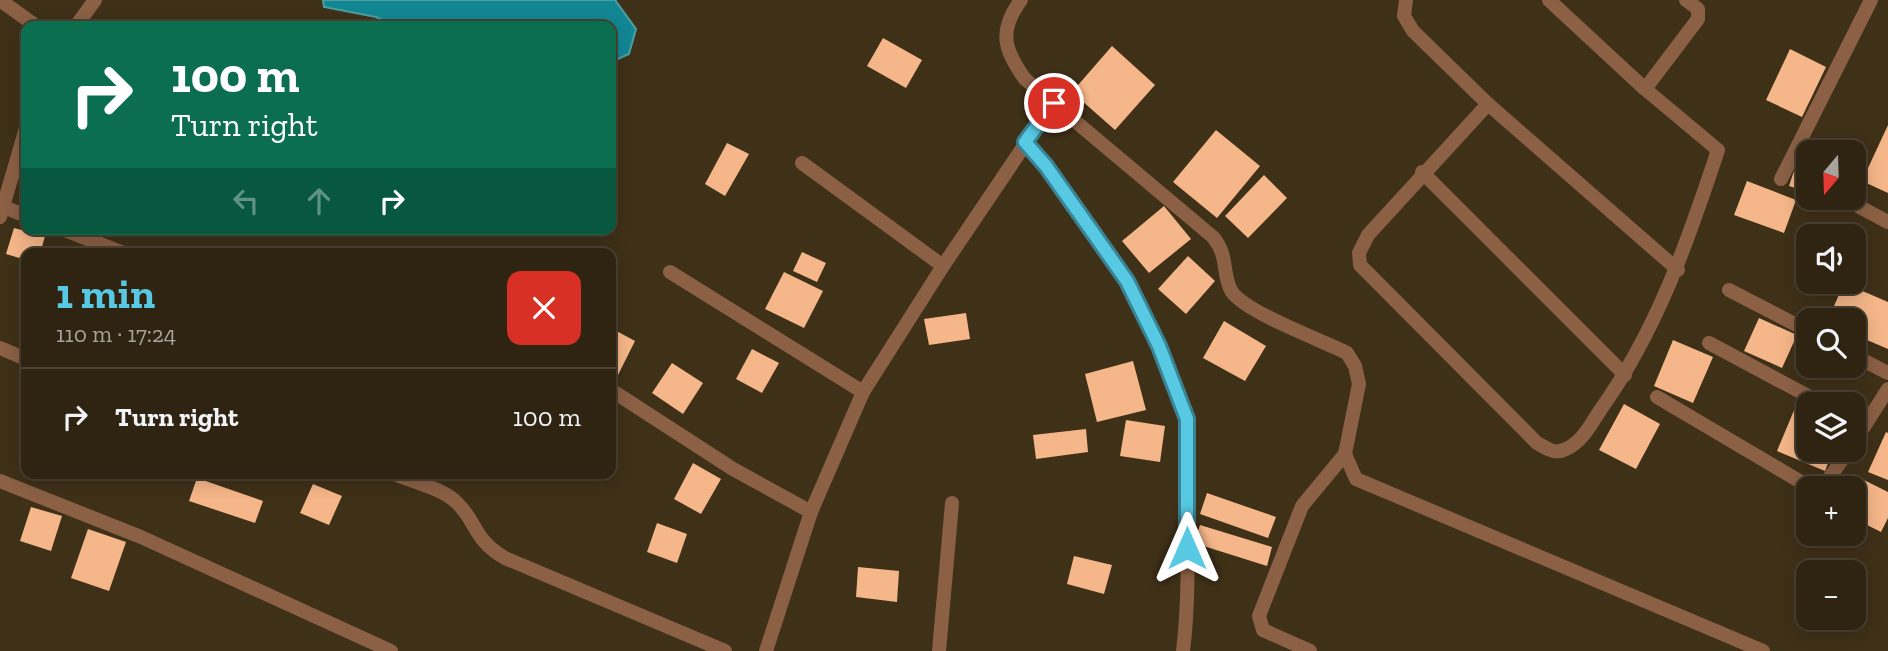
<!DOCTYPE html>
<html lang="en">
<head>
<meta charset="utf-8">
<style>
	body { margin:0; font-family:"Zilla Slab",serif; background:#372c1b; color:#f1f3f6; height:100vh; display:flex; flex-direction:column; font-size:26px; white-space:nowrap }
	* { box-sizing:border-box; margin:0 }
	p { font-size:23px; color:#a7a49f }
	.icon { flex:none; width:38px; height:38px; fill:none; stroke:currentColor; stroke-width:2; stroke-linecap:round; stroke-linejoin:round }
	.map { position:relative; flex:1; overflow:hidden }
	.side { position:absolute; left:21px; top:248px; width:595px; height:231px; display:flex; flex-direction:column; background:#2f2412; border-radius:14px; box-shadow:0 4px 18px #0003,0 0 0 2px #4a4132 }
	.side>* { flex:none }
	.banner { position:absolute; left:21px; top:21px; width:595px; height:214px; border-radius:14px; box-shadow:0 4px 18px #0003,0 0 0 2px #4a4132; background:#0b6e4f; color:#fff; overflow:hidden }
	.needle { width:46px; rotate:199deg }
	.tools { position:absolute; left:1796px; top:140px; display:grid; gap:14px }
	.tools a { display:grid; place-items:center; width:70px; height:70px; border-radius:14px; background:#2f2412; box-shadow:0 4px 18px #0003,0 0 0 2px #4a4132; font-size:35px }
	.pin { position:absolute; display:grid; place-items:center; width:60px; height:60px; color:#fff; margin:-30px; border:4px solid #fff; border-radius:50%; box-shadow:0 2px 7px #0007 }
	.me { position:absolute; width:77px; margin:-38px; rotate:0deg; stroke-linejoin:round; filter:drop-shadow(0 0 5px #0008) }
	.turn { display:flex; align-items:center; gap:24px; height:147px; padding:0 35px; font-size:32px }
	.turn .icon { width:91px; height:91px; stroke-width:2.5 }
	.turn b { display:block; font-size:49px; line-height:60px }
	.lanes { display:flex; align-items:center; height:66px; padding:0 35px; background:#0003; justify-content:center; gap:35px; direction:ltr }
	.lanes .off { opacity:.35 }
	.round { display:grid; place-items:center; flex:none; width:74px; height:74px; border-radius:14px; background:#372c1b }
	.summary { display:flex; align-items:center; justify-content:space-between; height:119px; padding:0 35px }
	h1 { font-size:42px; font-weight:700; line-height:52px; color:#57c9e3 }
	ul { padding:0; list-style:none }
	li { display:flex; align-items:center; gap:21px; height:98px; padding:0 35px; border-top:2px solid #4a4132 }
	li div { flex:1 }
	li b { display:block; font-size:26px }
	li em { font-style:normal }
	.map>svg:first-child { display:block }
	.water { fill:#128794; stroke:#4e9da2; stroke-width:2 }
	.building { fill:#f5b789 }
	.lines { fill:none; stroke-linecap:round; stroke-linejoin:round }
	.street { stroke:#8b6045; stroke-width:14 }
	.route-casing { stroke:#398394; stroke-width:18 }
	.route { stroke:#57c9e3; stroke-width:12 }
</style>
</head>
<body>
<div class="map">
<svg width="1888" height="651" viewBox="0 0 1888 651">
	<rect width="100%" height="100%" fill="#3f3018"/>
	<!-- water -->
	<polygon class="water" points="323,0 615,0 636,29 629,54 611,62 611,26 395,26 376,17 324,7"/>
	<!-- building -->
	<g class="building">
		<polygon points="883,38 922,60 906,88 867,66"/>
		<polygon points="1112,46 1155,85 1115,130 1072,92"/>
		<polygon points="1790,49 1826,67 1802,117 1766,100"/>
		<polygon points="1888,125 1888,193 1862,181"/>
		<polygon points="1216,130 1260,166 1217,218 1173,182"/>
		<polygon points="727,143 749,154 725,196 705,184"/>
		<polygon points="1798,159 1808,162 1808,192 1789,186"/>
		<polygon points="1264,175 1287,198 1248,238 1225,216"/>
		<polygon points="1747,181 1796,200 1784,233 1734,215"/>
		<polygon points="1164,206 1191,239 1149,273 1122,241"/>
		<polygon points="14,228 45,236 40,254 26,254 26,260 6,254"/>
		<polygon points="802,252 826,263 817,282 793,271"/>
		<polygon points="1188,256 1215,281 1186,314 1158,289"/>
		<polygon points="784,272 823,291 804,328 765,309"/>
		<polygon points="1844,283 1888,302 1888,349 1853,334 1853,320 1828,320"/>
		<polygon points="966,313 970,339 929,345 924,319"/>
		<polygon points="1759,318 1797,335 1782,368 1744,351"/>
		<polygon points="1224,321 1266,346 1245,381 1203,358"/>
		<polygon points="611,328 635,341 618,375 611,371"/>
		<polygon points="1673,340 1713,357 1693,403 1654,386"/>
		<polygon points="752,349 779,363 762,393 736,379"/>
		<polygon points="1133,361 1146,410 1097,422 1085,374"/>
		<polygon points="672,363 703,383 683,414 652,393"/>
		<polygon points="1624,404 1660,424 1636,469 1599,450"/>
		<polygon points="1795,408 1808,414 1808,450 1833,450 1825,471 1777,451"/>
		<polygon points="1126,420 1165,426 1160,462 1120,456"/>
		<polygon points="1086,429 1088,452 1036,459 1033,435"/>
		<polygon points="1886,432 1888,433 1888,480 1868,472"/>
		<polygon points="693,463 721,479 701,514 674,499"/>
		<polygon points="1852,474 1888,492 1888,518 1881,532 1853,518 1853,488 1844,488"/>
		<polygon points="197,478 263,501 255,523 189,501"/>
		<polygon points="313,484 342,496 329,525 300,513"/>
		<polygon points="1207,493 1276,517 1268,538 1200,514"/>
		<polygon points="31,507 62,516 51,551 20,541"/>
		<polygon points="657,523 687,534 677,563 647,552"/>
		<polygon points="1200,525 1272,547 1267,566 1194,543"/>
		<polygon points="88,529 126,542 109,591 71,578"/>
		<polygon points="1074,556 1112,565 1104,594 1067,584"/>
		<polygon points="858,567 899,571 897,602 856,597"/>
	</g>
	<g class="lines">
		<!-- street -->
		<g class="street">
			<polyline points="0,0 36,26"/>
			<path d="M1021 0C998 31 1004 50 1025 79L1213 237C1230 258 1221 274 1232 292 1247 313 1321 340 1347 353L1355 366 1359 384 1345 454 1356 479 1763 651"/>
			<polyline points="1406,0 1404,16 1413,31 1488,104 1678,270"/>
			<polyline points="76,26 95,0"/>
			<polyline points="1645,89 1698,19 1698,9 1686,0"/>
			<path d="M1488 104 1368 235 1359 253 1360 265 1537 443C1546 448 1555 455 1566 449 1583 441 1591 424 1601 409 1657 330 1688 241 1718 150L1645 89 1549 0"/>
			<path d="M1025 142C1094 222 1156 314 1186 416 1191 435 1187 461 1187 480 1187 537 1190 594 1183 651"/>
			<polyline points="1422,172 1625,375"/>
			<polyline points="1781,179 1871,0"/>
			<polyline points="1854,204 1888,222"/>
			<polyline points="4,207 26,216"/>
			<polyline points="0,217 26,128"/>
			<polyline points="62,229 126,254"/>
			<polyline points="943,266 1053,103"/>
			<polyline points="670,272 863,392"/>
			<polyline points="1729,290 1808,331"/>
			<polyline points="1709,343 1823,404"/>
			<polyline points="0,348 26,359"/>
			<polyline points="1853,355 1888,373"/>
			<polyline points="611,390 733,469 811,512"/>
			<polyline points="1657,397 1806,485 1827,481 1849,450"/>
			<polyline points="1853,444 1888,389"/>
			<path d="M395 474C413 482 441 488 455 501 477 520 472 539 505 558L725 651"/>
			<polyline points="0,481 141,537 391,651"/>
			<polyline points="766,651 811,512 863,392 943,266 802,163"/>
			<polyline points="939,651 952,503"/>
			<polyline points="1310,651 1263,630 1259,616 1302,506 1345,454"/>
		</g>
	</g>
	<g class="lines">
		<defs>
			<polyline id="route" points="1054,103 1025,142 1046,166 1127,281 1159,346 1187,419 1187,548"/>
		</defs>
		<!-- route casing -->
		<use href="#route" class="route-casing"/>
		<!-- route -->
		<use href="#route" class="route"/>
	</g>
</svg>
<div class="tools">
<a><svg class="needle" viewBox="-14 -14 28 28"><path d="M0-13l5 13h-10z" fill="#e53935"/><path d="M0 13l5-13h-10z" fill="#a7a49f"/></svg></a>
<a><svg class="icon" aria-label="sound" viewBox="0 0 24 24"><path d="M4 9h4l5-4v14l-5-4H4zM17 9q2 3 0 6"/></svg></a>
<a><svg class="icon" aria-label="search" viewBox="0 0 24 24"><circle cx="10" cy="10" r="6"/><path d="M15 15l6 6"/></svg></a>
<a><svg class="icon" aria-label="layers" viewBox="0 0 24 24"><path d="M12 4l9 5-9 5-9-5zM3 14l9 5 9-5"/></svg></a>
<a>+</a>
<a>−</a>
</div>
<div class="pin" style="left:1054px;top:103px;background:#d93025"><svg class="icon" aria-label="arrive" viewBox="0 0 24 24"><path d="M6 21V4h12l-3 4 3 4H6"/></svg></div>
<svg class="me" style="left:1187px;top:548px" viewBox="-20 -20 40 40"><path d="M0-17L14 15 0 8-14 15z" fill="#57c9e3" stroke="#fff" stroke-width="4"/></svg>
<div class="banner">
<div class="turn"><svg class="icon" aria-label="right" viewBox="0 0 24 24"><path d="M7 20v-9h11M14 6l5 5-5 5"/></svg><div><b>100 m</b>Turn right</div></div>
<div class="lanes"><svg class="icon off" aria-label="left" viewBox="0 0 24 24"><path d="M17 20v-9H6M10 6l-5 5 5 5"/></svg><svg class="icon off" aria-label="ahead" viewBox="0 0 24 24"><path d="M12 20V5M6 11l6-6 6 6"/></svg><svg class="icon" aria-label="right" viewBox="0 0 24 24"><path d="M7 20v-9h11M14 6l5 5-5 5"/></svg></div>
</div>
<section class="side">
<div class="summary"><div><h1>1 min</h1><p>110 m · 17:24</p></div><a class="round" style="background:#d93025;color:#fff"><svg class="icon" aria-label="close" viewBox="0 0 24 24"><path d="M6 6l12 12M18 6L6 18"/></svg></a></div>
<ul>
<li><svg class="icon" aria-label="right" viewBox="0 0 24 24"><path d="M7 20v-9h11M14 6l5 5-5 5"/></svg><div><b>Turn right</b></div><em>100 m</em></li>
</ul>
</section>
</div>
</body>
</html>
